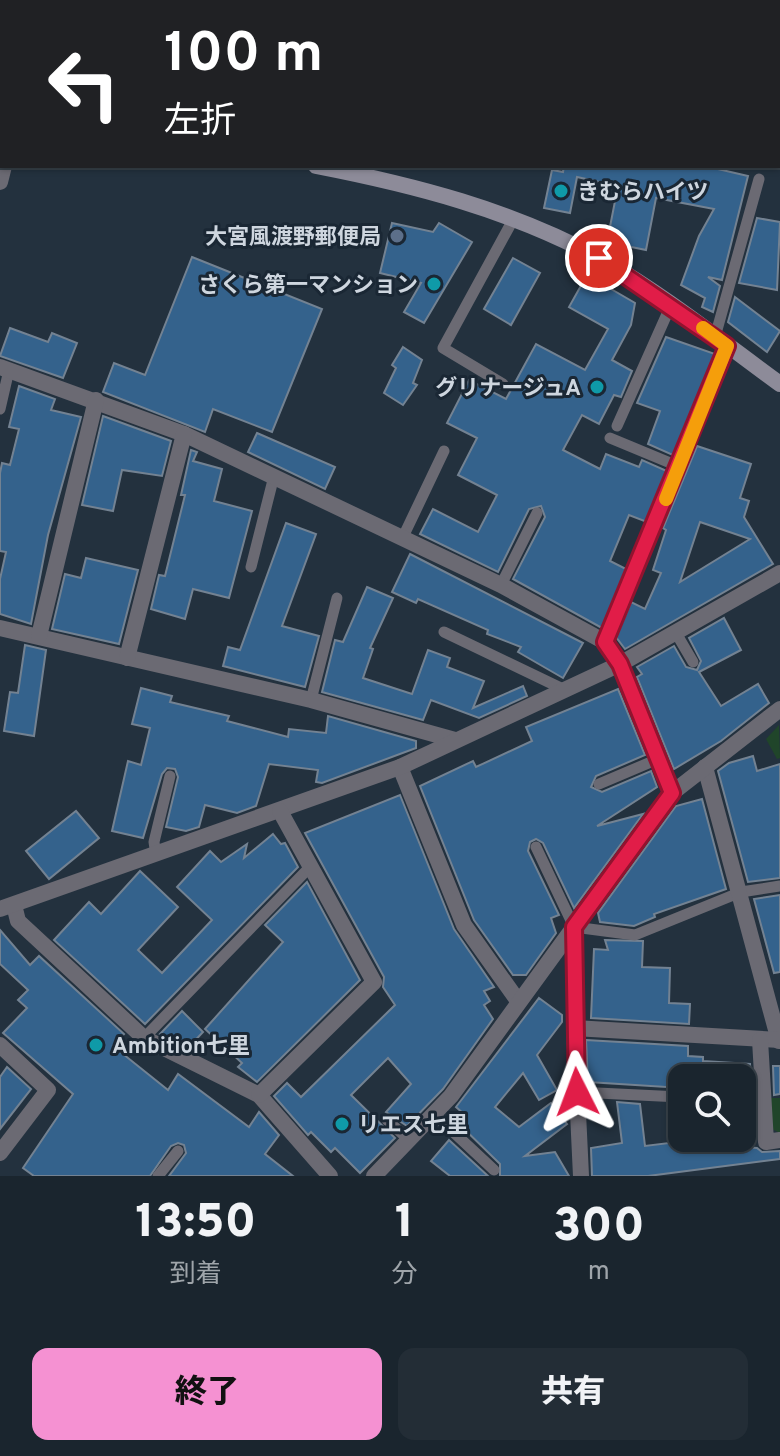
<!DOCTYPE html>
<html lang="ja">
<head>
<meta charset="utf-8">
<style>
	body { margin:0; font-family:Overpass,"Noto Sans JP",sans-serif; background:#232d36; color:#f1f3f6; height:100vh; display:flex; flex-direction:column; font-size:30px; white-space:nowrap }
	* { box-sizing:border-box; margin:0 }
	p { font-size:26px; color:#9fa5aa }
	.icon { flex:none; width:44px; height:44px; fill:none; stroke:currentColor; stroke-width:2; stroke-linecap:round; stroke-linejoin:round }
	.map { position:relative; height:1176px; overflow:hidden }
	.details { display:flex; flex-direction:column; background:#1a252e; flex:1 }
	.details>* { flex:none }
	.hud { position:absolute; left:0px; top:0px; width:780px; height:168px; box-shadow:0 2px 6px #0004,0 0 0 2px #38424a; background:#202124; color:#fff; overflow:hidden }
	.fabs { position:absolute; left:668px; top:1064px; display:grid; gap:16px }
	.fabs a { display:grid; place-items:center; width:88px; height:88px; border-radius:16px; background:#1a252e; box-shadow:0 2px 6px #0004,0 0 0 2px #38424a; font-size:40px }
	.pin { position:absolute; display:grid; place-items:center; width:68px; height:68px; color:#fff; margin:-34px; border:4px solid #fff; border-radius:50%; box-shadow:0 2px 8px #0007 }
	.me { position:absolute; width:88px; margin:-44px; rotate:357deg; stroke-linejoin:round; filter:drop-shadow(0 0 6px #0008) }
	.turn { display:flex; align-items:center; gap:28px; height:168px; padding:0 32px; font-size:36px }
	.turn .icon { width:104px; height:104px; stroke-width:2.5 }
	.turn b { display:block; font-size:56px; line-height:68px }
	.eta { display:flex; justify-content:space-evenly; align-items:center; height:136px; text-align:center }
	.eta b { font-size:48px; font-weight:800; line-height:56px }
	.cta { display:flex; gap:16px; margin-top:auto; padding:16px 32px }
	.cta a { flex:1; height:92px; border-radius:16px; background:#f591d2; color:#111; font-size:32px; font-weight:800; line-height:92px; text-align:center }
	.cta a+a { background:#232d36; color:#f1f3f6 }
	.map>svg:first-child { display:block }
	.green { fill:#20452a }
	.building { fill:#34628c; stroke:#738292; stroke-width:2; fill-rule:evenodd }
	.lines { fill:none; stroke-linecap:round; stroke-linejoin:round }
	.service { stroke:#6b6a73; stroke-width:11 }
	.minor { stroke:#6b6a73; stroke-width:16 }
	.tertiary { stroke:#6b6a73; stroke-width:16 }
	.secondary { stroke:#8d8b99; stroke-width:16 }
	.rail { stroke:#7d8892; stroke-width:6; stroke-dasharray:12 6; stroke-linecap:butt }
	.route-casing { stroke:#92132f; stroke-width:20 }
	.route { stroke:#e11d48; stroke-width:14 }
	.slow { stroke:#f59e0b; stroke-width:14 }
	.culture-dot { fill:#0f9aa8; stroke:#1a2734; stroke-width:3 }
	.service-dot { fill:#5c6f8a; stroke:#1a2734; stroke-width:3 }
	.labels { text-anchor:middle; stroke-width:6; stroke-linejoin:round; paint-order:stroke }
	.poi-label { font-size:22px; font-weight:bold; fill:#ced6df; stroke:#1a2734; text-anchor:start }
</style>
</head>
<body>
<div class="map">
<svg width="780" height="1176" viewBox="0 0 780 1176">
	<rect width="100%" height="100%" fill="#23313e"/>
	<!-- green -->
	<g class="green">
		<polygon points="779,725 780,758 777,759 766,739"/>
		<polygon points="771,1098 780,1098 780,1133 772,1129"/>
	</g>
	<!-- building -->
	<g class="building">
		<polygon points="564,166 705,166 748,176 722,280 708,277 720,286 713,312 702,307 705,298 681,285 699,236 714,209 656,198 646,250 607,242 618,186 577,177 570,213 544,208 552,170 563,172"/>
		<polygon points="757,218 780,222 777,290 739,283"/>
		<polygon points="392,223 433,232 439,223 472,242 424,323 404,312 421,283 380,273"/>
		<polygon points="192,257 322,309 272,432 213,409 205,432 103,392 114,363 145,375"/>
		<polygon points="513,258 540,273 511,325 484,309"/>
		<polygon points="587,275 635,303 631,325 612,360 632,371 621,397 614,395 599,424 582,415 563,450 600,469 606,454 639,467 642,460 669,472 647,522 629,515 610,561 626,569 602,628 513,579 545,517 541,506 529,509 498,572 420,534 433,509 478,532 497,495 458,475 477,438 447,423 469,380 506,399 536,344 585,370 608,329 569,307"/>
		<polygon points="735,297 780,331 767,352 728,322"/>
		<polygon points="10,328 48,342 52,333 77,343 63,378 0,356"/>
		<polygon points="666,337 715,354 675,456 648,444 660,411 637,403"/>
		<polygon points="403,347 422,360 413,383 417,385 403,405 384,393 396,368 392,365"/>
		<polygon points="19,386 55,399 51,410 81,417 48,535 31,624 0,614 0,579 6,552 0,551 0,473 2,463 10,465 19,429 9,427"/>
		<polygon points="103,416 171,441 162,476 122,470 113,511 82,505"/>
		<polygon points="257,433 335,467 325,489 248,452"/>
		<path d="M697 446 751 464 740 498 749 501 744 517 773 564 625 649 616 637 631 602 645 609 661 573 653 570 666 530 663 528ZM700 522 750 539 680 582Z"/>
		<polygon points="191,450 197,452 193,461 222,469 214,501 252,511 229,598 193,589 185,619 151,609 159,575 165,576 185,495 181,495"/>
		<polygon points="286,523 316,534 282,626 319,636 305,687 223,666 228,647 240,650"/>
		<polygon points="410,554 583,643 563,678 518,652 521,647 487,634 488,630 418,599 416,603 392,592"/>
		<polygon points="86,558 138,570 119,644 52,629 65,574 81,578"/>
		<polygon points="367,587 393,598 370,648 373,649 363,678 412,694 428,650 450,658 447,667 484,681 473,708 523,686 527,696 479,718 431,700 423,720 322,692 335,640 343,642"/>
		<polygon points="724,618 741,650 699,672 721,706 758,684 769,703 721,741 674,769 637,677 642,674 637,667 674,646 686,667 697,670 701,661 689,638"/>
		<polygon points="25,645 46,650 34,736 4,731 10,692 18,693"/>
		<polygon points="141,688 172,696 170,702 229,716 227,721 288,737 289,729 326,733 328,716 416,741 416,748 322,783 316,782 318,770 269,764 256,806 237,813 205,805 199,827 186,831 166,827 178,777 175,769 167,768 162,774 143,838 112,831 128,761 141,765 150,728 132,724"/>
		<polygon points="618,689 645,755 596,776 591,787 602,792 651,771 657,787 597,826 643,814 574,908 543,843 536,839 530,842 528,851 559,915 551,918 556,933 526,975 513,975 474,920 420,786 473,761 476,767 532,741 526,727"/>
		<polygon points="753,756 757,771 780,764 780,878 748,882 718,771 729,763"/>
		<polygon points="400,795 454,929 494,987 484,991 490,1001 484,1005 493,1019 443,1089 407,1126 386,1112 411,1084 388,1058 351,1095 395,1138 360,1173 335,1148 331,1152 311,1132 308,1135 274,1096 287,1083 301,1097 395,1005 383,987 384,977 305,833"/>
		<polygon points="702,799 726,889 654,914 655,917 634,926 600,922 598,913 676,806"/>
		<polygon points="76,811 99,838 49,879 26,851"/>
		<polygon points="273,834 281,844 285,843 298,867 145,1024 54,940 89,902 101,914 140,871 178,907 138,950 162,973 212,920 177,887 210,851 221,862 247,844 244,858"/>
		<polygon points="307,882 360,980 257,1082 238,1067 242,1063 205,1029 283,942 265,925"/>
		<polygon points="780,895 780,972 774,973 754,899"/>
		<polygon points="0,930 30,965 39,956 124,1034 113,1046 168,1090 178,1074 249,1127 259,1112 279,1135 265,1154 293,1176 169,1176 186,1153 184,1145 178,1143 171,1146 150,1176 34,1176 23,1168 73,1094 3,1033 27,1008 18,1000 28,990 0,964"/>
		<polygon points="605,940 643,941 642,967 670,968 669,1003 690,1004 689,1024 591,1018 594,949 608,950"/>
		<polygon points="539,998 562,1015 562,1022 537,1055 557,1090 539,1100 523,1073 495,1107 519,1127 551,1103 567,1124 525,1156 555,1152 569,1176 500,1176 500,1164 457,1122 464,1114 456,1107"/>
		<polygon points="182,1011 203,1032 188,1048 160,1034"/>
		<polygon points="586,1040 688,1046 688,1056 703,1057 703,1061 750,1064 752,1096 742,1096 742,1078 682,1078 682,1088 588,1082"/>
		<polygon points="773,1066 780,1066 780,1094 774,1095"/>
		<polygon points="7,1067 31,1089 0,1129 0,1077"/>
		<polygon points="617,1102 640,1104 645,1146 677,1142 678,1146 721,1150 722,1145 757,1148 762,1152 780,1151 780,1159 648,1176 592,1176 591,1148 622,1143"/>
		<polygon points="449,1140 488,1176 450,1176 431,1161"/>
	</g>
	<g class="lines">
		<!-- service -->
		<g class="service">
			<polyline points="22,2 23,0"/>
			<polyline points="198,2 198,0"/>
			<polyline points="0,69 2,61"/>
			<polyline points="715,337 759,179"/>
			<polyline points="503,384 443,348 514,218"/>
			<polyline points="0,409 9,370"/>
			<polyline points="617,426 671,305"/>
			<polyline points="680,467 727,346"/>
			<polyline points="403,537 444,451"/>
			<polyline points="251,567 274,476"/>
			<polyline points="501,585 537,513"/>
			<polyline points="444,632 565,690"/>
			<polyline points="676,633 693,662"/>
			<polyline points="605,642 680,467 610,438"/>
			<polyline points="311,700 337,598"/>
			<polyline points="599,784 658,759"/>
			<polyline points="536,847 574,927 635,935 741,892 780,886"/>
			<polyline points="156,855 154,842 170,776"/>
			<polyline points="144,1038 308,869"/>
			<polyline points="577,1092 680,1097"/>
			<polyline points="434,1114 494,1170"/>
			<polyline points="387,1120 408,1139"/>
			<polyline points="158,1176 178,1151"/>
		</g>
		<!-- minor -->
		<g class="minor">
			<polyline points="322,2 322,0"/>
			<polyline points="436,2 437,0"/>
			<polyline points="572,2 572,0"/>
			<polyline points="778,19 780,10"/>
			<polyline points="778,67 780,66"/>
			<polyline points="0,182 4,166"/>
			<polyline points="0,367 184,434 501,585 605,642 620,664 672,793"/>
			<polyline points="0,628 311,700 455,740"/>
			<polyline points="39,636 96,400"/>
			<polyline points="127,658 184,434"/>
			<polyline points="400,767 464,925 518,1001"/>
			<polyline points="705,767 779,1041"/>
			<polyline points="14,905 18,921 144,1038 259,1095 330,1176"/>
			<polyline points="0,909 400,767 620,664 780,573"/>
			<polyline points="574,1028 780,1040"/>
			<polyline points="760,1040 766,1142 780,1140"/>
			<polyline points="0,1045 48,1090 0,1153"/>
			<polyline points="259,1095 374,982 280,811"/>
			<polyline points="374,1176 451,1096 574,927"/>
		</g>
		<!-- tertiary -->
		<polyline class="tertiary" points="581,1176 574,1028 574,927 672,793 780,709"/>
		<!-- secondary -->
		<g class="secondary">
			<polyline points="0,121 2,121"/>
			<path d="M316 166C414 185 511 210 599 258 663 294 721 341 780 384"/>
		</g>
		<!-- rail -->
		<polyline class="rail" points="0,2 0,0"/>
	</g>
	<g class="lines">
		<defs>
			<polyline id="route" points="577,1092 574,927 672,793 620,664 605,642 727,346 599,258"/>
		</defs>
		<!-- route casing -->
		<use href="#route" class="route-casing"/>
		<!-- route -->
		<use href="#route" class="route"/>
		<!-- slow -->
		<polyline class="slow" points="666,499 727,346 703,328"/>
	</g>
	<!-- markers -->
	<g class="culture-dot">
		<circle cx="561" cy="191" r="8"/>
		<circle cx="434" cy="284" r="8"/>
		<circle cx="597" cy="387" r="8"/>
		<circle cx="96" cy="1045" r="8"/>
		<circle cx="342" cy="1124" r="8"/>
	</g>
	<circle class="service-dot" cx="397" cy="236" r="8"/>
	<g class="labels">
		<!-- poi labels -->
		<g class="poi-label">
			<text x="577" y="199">きむらハイツ</text>
			<text x="381" y="244" text-anchor="end">大宮風渡野郵便局</text>
			<text x="418" y="292" text-anchor="end">さくら第一マンション</text>
			<text x="581" y="395" text-anchor="end">グリナージュA</text>
			<text x="112" y="1053">Ambition七里</text>
			<text x="358" y="1132">リエス七里</text>
		</g>
	</g>
</svg>
<div class="fabs">
<a><svg class="icon" aria-label="search" viewBox="0 0 24 24"><circle cx="10" cy="10" r="6"/><path d="M15 15l6 6"/></svg></a>
</div>
<div class="pin" style="left:599px;top:258px;background:#d93025"><svg class="icon" aria-label="arrive" viewBox="0 0 24 24"><path d="M6 21V4h12l-3 4 3 4H6"/></svg></div>
<svg class="me" style="left:577px;top:1092px" viewBox="-20 -20 40 40"><path d="M0-17L14 15 0 8-14 15z" fill="#e11d48" stroke="#fff" stroke-width="4"/></svg>
<div class="hud">
<div class="turn"><svg class="icon" aria-label="left" viewBox="0 0 24 24"><path d="M17 20v-9H6M10 6l-5 5 5 5"/></svg><div><b>100 m</b>左折</div></div>
</div>
</div>
<section class="details">
<div class="eta">
<div><b>13:50</b><p>到着</p></div>
<div><b>1</b><p>分</p></div>
<div><b>300</b><p>m</p></div>
</div>
<div class="cta"><a>終了</a><a>共有</a></div>
</section>
</body>
</html>
